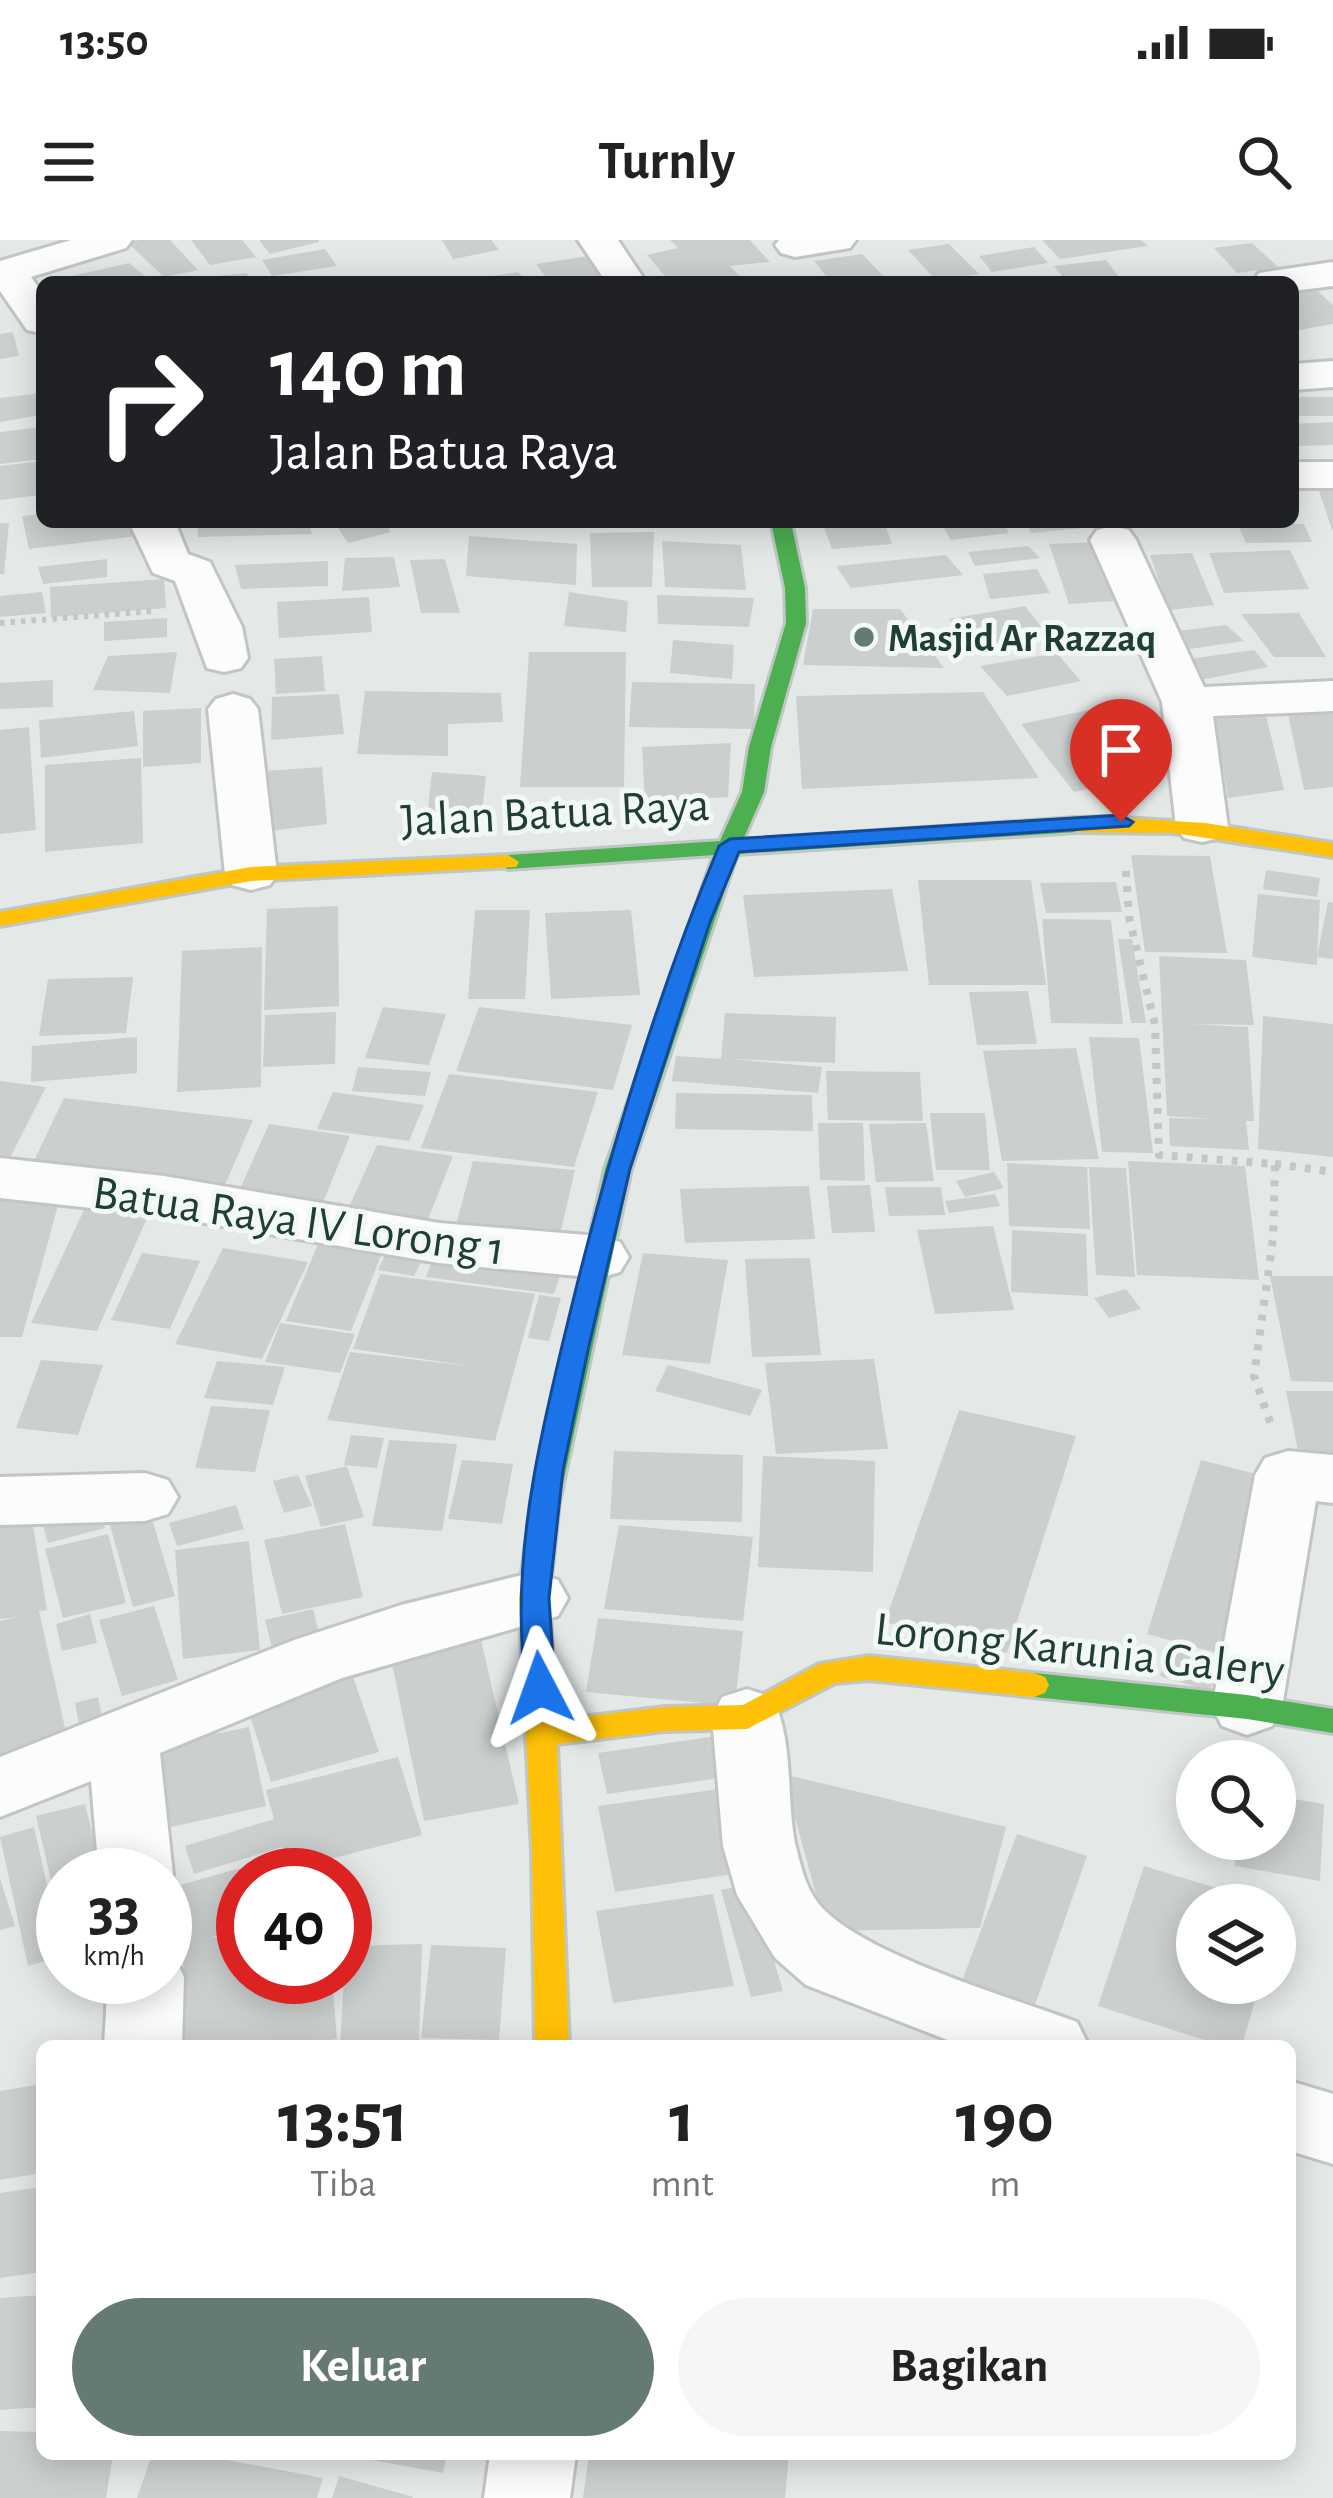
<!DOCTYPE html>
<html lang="id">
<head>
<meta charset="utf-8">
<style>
	body { margin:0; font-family:"Alegreya Sans",sans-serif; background:#f6f6f6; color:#222; height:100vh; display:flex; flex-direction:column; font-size:45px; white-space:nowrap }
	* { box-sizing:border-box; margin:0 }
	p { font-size:39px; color:#767676 }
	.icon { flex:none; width:66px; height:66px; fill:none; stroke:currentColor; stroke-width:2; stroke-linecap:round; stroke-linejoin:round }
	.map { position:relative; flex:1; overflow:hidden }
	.details { position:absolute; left:36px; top:1800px; width:1260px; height:420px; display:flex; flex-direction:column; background:#fff; border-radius:18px; box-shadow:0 6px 30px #0003 }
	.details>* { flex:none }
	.banner { position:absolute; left:36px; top:36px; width:1263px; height:252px; border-radius:18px; box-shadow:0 6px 30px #0003; background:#202124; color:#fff; overflow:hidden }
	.controls { position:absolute; left:1176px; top:1500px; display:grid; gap:24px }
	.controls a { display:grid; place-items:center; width:120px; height:120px; border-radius:50%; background:#fff; box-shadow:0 6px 30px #0003; font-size:60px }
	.speed { position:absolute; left:36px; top:1608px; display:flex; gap:24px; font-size:60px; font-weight:700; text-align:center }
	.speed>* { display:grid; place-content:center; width:156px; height:156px; border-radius:50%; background:#fff; box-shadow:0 6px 30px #0003; line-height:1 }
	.speed small { font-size:30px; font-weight:400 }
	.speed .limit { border:18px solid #d22; background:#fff; color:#111 }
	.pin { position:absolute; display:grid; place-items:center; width:102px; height:102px; color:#fff; margin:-123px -51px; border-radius:50% 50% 50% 0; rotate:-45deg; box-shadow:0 0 12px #0007 }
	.pin .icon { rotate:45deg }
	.me { position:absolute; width:132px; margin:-66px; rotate:356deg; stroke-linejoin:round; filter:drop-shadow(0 0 9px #0008) }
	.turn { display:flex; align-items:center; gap:42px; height:252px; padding:0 36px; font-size:54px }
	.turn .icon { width:156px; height:156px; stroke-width:2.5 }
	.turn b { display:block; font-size:84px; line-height:102px }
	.eta { display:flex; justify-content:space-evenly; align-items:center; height:204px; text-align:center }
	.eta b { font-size:72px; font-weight:700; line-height:84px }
	.button { display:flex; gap:24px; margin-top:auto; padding:24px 36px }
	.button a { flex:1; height:138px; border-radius:72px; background:#657975; color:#fff; font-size:48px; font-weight:700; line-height:138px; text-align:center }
	.button a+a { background:#f6f6f6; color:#222 }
	.status { display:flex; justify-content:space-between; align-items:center; height:84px; padding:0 60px; background:#fff; direction:ltr }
	.status svg { height:33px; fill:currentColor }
	header { display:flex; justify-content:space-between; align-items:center; height:156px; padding:0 36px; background:#fff; font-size:54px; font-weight:700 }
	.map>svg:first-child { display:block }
	.building { fill:#cbd0ce }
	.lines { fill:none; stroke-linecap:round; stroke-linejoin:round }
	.street-casing { stroke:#c1c6c4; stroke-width:6 }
	.fast-casing { stroke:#bfc7c4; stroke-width:6 }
	.slow-casing { stroke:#bfc7c4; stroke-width:6 }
	.path-far1 { stroke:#c1c9c7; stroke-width:6; stroke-dasharray:4.5 6; stroke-linecap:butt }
	.path { stroke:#c1c9c7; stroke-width:8; stroke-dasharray:6 9; stroke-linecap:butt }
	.street { fill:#fbfcfb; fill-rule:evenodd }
	.fast { fill:#4caf50; fill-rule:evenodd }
	.slow { fill:#ffc107; fill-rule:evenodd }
	.route { fill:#1a73e8; stroke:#114b97; stroke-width:3 }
	.poi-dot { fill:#657975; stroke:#f2f8f5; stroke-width:4.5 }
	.labels { text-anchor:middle; stroke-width:10; stroke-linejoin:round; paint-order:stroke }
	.far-poi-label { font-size:39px; font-weight:bold; fill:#213d37; stroke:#f2f8f5; text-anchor:start }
	.street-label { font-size:48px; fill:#213d37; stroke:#f2f8f5 }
</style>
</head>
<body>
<div class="status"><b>13:50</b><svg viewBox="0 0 49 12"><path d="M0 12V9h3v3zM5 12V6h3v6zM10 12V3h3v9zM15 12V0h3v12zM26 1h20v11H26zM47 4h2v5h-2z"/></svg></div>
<header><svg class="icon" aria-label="menu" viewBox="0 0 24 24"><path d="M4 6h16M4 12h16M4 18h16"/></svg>Turnly<svg class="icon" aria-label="search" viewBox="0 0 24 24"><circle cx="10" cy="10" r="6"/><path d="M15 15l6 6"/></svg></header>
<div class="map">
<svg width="1333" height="2258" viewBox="0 0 1333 2258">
	<rect width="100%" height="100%" fill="#e4e9e7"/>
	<!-- building -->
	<g class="building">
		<polygon points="139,0 170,0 198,30 164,37 128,3"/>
		<polygon points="191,0 242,0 256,17 210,25"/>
		<polygon points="259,0 319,0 319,2 270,14"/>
		<polygon points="442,0 491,0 499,10 453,19"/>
		<polygon points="670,0 750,0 770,22 730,26 745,42 670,42 647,15 678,8"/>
		<polygon points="1042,0 1141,0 1148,6 1060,19"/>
		<polygon points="1252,3 1278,27 1237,33 1214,8"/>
		<polygon points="949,4 979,34 937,41 908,10"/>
		<polygon points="1034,7 1048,23 992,32 979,16"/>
		<polygon points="325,9 337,26 272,36 262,20"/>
		<polygon points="862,14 889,42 831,42 814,21"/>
		<polygon points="588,16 610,42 550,42 536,24"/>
		<polygon points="1106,20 1123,42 1067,42 1054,26"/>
		<polygon points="129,23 147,38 54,42 54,40"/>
		<polygon points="518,32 528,42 473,42 473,39"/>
		<polygon points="247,33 250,42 186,42 186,39"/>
		<polygon points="1311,45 1333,65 1333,84 1300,90 1293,83 1293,48"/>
		<polygon points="13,92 19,116 0,119 0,94"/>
		<polygon points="42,153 42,175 0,182 0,158"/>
		<rect x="1293" y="157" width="40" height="19"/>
		<polygon points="1333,182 1333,205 1297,206 1293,184"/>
		<polygon points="42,187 42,219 0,224 0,192"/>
		<polygon points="42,221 42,255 0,260 0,226"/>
		<polygon points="1333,244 1333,290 1332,290 1317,245"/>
		<polygon points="42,274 42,282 134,282 137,296 29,309 22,276"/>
		<polygon points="197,282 309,282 312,294 198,297"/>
		<polygon points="334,282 386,282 391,292 348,303"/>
		<polygon points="822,282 884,282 892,304 832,309"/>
		<polygon points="940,282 1003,282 1009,293 951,300"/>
		<polygon points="1026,282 1091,282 1094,287 1031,293"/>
		<polygon points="1237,282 1304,284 1312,302 1246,303"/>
		<polygon points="0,283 9,283 4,334 0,334"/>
		<polygon points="654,292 652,347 592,347 590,293"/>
		<polygon points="469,296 577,304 576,345 466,336"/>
		<polygon points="662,301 741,305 746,350 665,347"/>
		<polygon points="1102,302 1127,360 1069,364 1049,304"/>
		<polygon points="1028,306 1040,318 975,326 968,312"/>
		<polygon points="1290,310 1309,349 1224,353 1209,313"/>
		<polygon points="1192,313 1214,365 1169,370 1150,315"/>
		<polygon points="946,315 963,335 851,348 836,326"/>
		<polygon points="394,317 400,347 342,351 345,318"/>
		<polygon points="107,319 107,337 43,344 38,327"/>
		<polygon points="445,319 460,373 421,373 410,320"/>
		<polygon points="328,321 328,346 241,349 235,325"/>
		<polygon points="1037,329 1050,353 990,359 983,334"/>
		<polygon points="164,339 166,368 51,377 50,347"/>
		<polygon points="42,352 46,373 0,377 0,356"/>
		<polygon points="569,352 628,361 626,392 564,386"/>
		<polygon points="657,355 754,358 749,387 658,384"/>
		<polygon points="369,357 372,392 279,398 277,362"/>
		<polygon points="1025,366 1048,395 970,411 949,379"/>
		<polygon points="813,369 900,369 944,428 803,425"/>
		<polygon points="1299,373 1326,417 1274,417 1241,374"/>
		<polygon points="167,378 167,397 104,401 104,382"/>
		<polygon points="1226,385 1244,401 1183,410 1169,392"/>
		<polygon points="673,400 734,405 732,439 670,433"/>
		<polygon points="1254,410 1268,427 1190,442 1174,421"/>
		<polygon points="177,412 170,453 93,450 108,416"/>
		<polygon points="529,412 626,412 624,547 520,547"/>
		<polygon points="1057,413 1081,441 1007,456 980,426"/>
		<polygon points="322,416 325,451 276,454 274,419"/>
		<polygon points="53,440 53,467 0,469 0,443"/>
		<polygon points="632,442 755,444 754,489 629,487"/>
		<polygon points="365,451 501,453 503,482 448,484 448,516 357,514"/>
		<polygon points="983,452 1039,538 802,549 796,456"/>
		<polygon points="339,454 344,494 271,500 272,457"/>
		<polygon points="1264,467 1284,550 1228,558 1214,471"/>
		<polygon points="201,468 201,523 143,527 143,471"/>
		<polygon points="1287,469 1333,469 1333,547 1304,550"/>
		<polygon points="1089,470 1141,537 1074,552 1021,484"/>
		<polygon points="134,471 138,506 41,518 39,480"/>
		<polygon points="29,487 36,590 0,594 0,490"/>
		<polygon points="731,503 728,557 645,562 642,507"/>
		<polygon points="141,518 143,603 45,612 45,525"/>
		<polygon points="322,527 327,584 269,591 265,531"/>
		<polygon points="432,532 486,536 480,590 426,587"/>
		<polygon points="1131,615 1210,616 1227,713 1145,712"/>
		<polygon points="1266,630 1320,638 1317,657 1263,649"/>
		<polygon points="918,640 1031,640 1046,745 929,745"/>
		<polygon points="1116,642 1122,672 1046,673 1040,643"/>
		<polygon points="892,649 908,731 754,737 743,655"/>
		<polygon points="1258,654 1320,660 1317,716 1328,662 1333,663 1333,719 1317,717 1317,725 1252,717"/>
		<polygon points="338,666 339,766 264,770 267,669"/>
		<polygon points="475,670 530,670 525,759 468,759"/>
		<polygon points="631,670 640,755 551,759 545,673"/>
		<polygon points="1042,679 1111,680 1123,784 1051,783"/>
		<polygon points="1118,699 1132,699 1146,783 1131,783"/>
		<polygon points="262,707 261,847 177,852 182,711"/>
		<polygon points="1159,716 1246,720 1254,785 1190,784 1248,787 1254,881 1246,881 1249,910 1170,906 1169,878 1212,879 1167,876"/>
		<polygon points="133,737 126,793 39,796 48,739"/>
		<polygon points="1028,751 1037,804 977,805 969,752"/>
		<polygon points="383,767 446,774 429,825 365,818"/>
		<polygon points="479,767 632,785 613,850 456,831"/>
		<polygon points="336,772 335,824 263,827 265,775"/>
		<polygon points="725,773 836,777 835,823 730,819 822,827 818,853 672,841 676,816 721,819"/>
		<polygon points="1263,776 1333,784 1333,917 1258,909"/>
		<polygon points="137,797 137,833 31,842 32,806"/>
		<polygon points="1089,797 1139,798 1153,913 1102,912"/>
		<polygon points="1076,808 1099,919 1002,921 983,811"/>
		<polygon points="358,827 431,832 425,856 352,851"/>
		<polygon points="826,831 920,832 923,881 828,880"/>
		<polygon points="449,834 598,852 574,927 421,908"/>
		<polygon points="0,841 46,847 10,918 0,917"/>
		<polygon points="333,852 424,865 409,901 317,889"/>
		<polygon points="676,853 812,855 813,891 675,889"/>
		<polygon points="64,858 253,880 221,954 29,931"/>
		<polygon points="930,873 985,873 990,930 936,930"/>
		<polygon points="818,883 863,883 865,941 820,940"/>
		<polygon points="926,883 934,941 876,942 869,884"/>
		<polygon points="269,884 350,896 319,972 235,960"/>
		<polygon points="377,905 453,916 427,982 348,969"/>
		<polygon points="473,921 575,930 560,995 456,985"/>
		<polygon points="1128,921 1245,926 1259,1040 1137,1035"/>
		<polygon points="1007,923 1087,927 1090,989 1009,986"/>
		<polygon points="1089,927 1126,928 1135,1037 1096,1035"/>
		<polygon points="994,932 1004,948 965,957 956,941"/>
		<polygon points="870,945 875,992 832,993 827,946"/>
		<polygon points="809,946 815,999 685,1003 680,949"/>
		<polygon points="885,947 941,947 945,975 889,976"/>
		<polygon points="995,954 1000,966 949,973 945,961"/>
		<polygon points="0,956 60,958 22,1097 0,1097"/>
		<polygon points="84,970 147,978 97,1091 31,1083"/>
		<polygon points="993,986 1014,1070 935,1074 917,990"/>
		<polygon points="1012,990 1086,994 1088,1056 1011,1052"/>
		<polygon points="323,992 387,1001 351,1091 286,1081"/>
		<polygon points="389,1006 426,1012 414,1036 378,1030"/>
		<polygon points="223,1008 308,1022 262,1119 175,1104"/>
		<polygon points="435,1012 562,1029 554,1054 426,1037"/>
		<polygon points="142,1013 200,1021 170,1089 111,1080"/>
		<polygon points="643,1013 728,1020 710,1124 622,1115"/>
		<polygon points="810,1018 821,1115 752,1117 745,1019"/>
		<polygon points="380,1034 535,1054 495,1201 327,1180 350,1112 477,1127 353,1109"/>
		<polygon points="1270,1036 1333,1036 1333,1142 1291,1141"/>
		<polygon points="1126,1049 1141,1069 1109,1078 1094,1058"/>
		<polygon points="539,1055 561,1058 549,1101 528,1098"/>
		<polygon points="280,1083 355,1094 340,1133 265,1122"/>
		<polygon points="874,1119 888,1209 776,1214 765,1123"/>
		<polygon points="41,1120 103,1125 78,1195 16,1188"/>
		<polygon points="217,1121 285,1127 273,1165 204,1158"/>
		<polygon points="668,1125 762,1150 750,1176 655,1151"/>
		<polygon points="1286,1151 1333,1151 1333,1230 1302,1230"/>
		<polygon points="211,1166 270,1170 255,1232 195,1228"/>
		<polygon points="959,1170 1076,1196 1007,1413 885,1382"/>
		<polygon points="351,1195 384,1198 377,1228 344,1225"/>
		<polygon points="389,1200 457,1204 442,1291 372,1286"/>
		<polygon points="614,1211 743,1215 742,1282 610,1279"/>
		<polygon points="763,1216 875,1221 873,1332 758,1327"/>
		<polygon points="462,1220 513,1224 502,1284 448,1279"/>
		<polygon points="1201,1220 1272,1238 1221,1414 1147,1394"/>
		<polygon points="347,1226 364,1277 321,1287 305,1236"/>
		<polygon points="298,1235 312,1266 284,1273 273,1241"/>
		<polygon points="236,1265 244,1289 177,1306 169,1283"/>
		<polygon points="30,1268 47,1370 39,1371 71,1515 0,1533 0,1381 18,1377 0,1379 0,1274"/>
		<polygon points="99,1268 105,1288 48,1303 42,1282"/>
		<polygon points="150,1272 175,1356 133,1367 109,1282"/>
		<polygon points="345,1284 363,1357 282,1374 264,1300"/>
		<polygon points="619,1285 753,1297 743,1381 604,1369"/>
		<polygon points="108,1294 126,1363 63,1378 45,1309"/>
		<polygon points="249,1301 260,1410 183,1419 175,1310"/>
		<polygon points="154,1366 178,1440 122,1456 99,1380"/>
		<polygon points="313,1369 320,1398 272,1408 265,1380"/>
		<polygon points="90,1374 97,1403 62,1411 56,1384"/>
		<polygon points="598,1378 743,1391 735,1466 586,1452"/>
		<polygon points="478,1387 519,1564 424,1581 388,1403"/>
		<polygon points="1171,1405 1220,1420 1210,1451 1160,1436"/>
		<polygon points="352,1434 379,1512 271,1542 246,1463"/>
		<polygon points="98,1457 107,1501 83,1506 75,1463"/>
		<polygon points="249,1487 266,1566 157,1590 142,1509"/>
		<polygon points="731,1494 741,1535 607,1554 598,1513"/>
		<polygon points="398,1517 422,1595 289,1630 282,1607 194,1634 185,1606 274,1579 266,1550"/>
		<polygon points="783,1534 1006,1587 980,1688 826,1691"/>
		<polygon points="719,1549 740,1633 615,1652 598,1566"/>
		<polygon points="1275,1556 1324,1564 1320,1641 1235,1626 1237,1599 1275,1599"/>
		<polygon points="85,1564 103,1635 63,1635 61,1683 36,1576"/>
		<polygon points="34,1587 63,1716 28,1726 0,1597"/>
		<polygon points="1017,1594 1087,1616 1035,1765 962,1741"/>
		<polygon points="272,1619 277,1635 243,1635 243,1688 206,1699 243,1692 243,1737 332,1737 337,1799 271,1806 184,1806 183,1703 188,1702 170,1648"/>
		<polygon points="1144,1626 1269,1664 1197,1665 1197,1743 1260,1743 1242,1806 1223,1806 1098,1766"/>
		<polygon points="0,1638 15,1686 0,1690"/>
		<polygon points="751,1644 783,1751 751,1757 721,1650"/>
		<polygon points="713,1654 734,1746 613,1763 596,1671"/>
		<polygon points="422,1704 419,1806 340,1806 346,1706"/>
		<polygon points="431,1705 506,1708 499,1800 421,1798"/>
		<polygon points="42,1844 42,1933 0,1940 0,1851"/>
		<polygon points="42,1947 42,2032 0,2038 0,1953"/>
		<polygon points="42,2055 42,2167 0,2170 0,2058"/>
		<polygon points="0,2191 42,2192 42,2214 113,2214 106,2258 0,2258"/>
		<polygon points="152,2214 195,2214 323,2238 317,2258 137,2258"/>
		<polygon points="339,2214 447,2214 443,2233"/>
		<polygon points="589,2214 789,2214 785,2258 583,2258"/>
		<polygon points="339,2236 413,2257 413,2258 332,2258"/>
	</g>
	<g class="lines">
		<defs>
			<g id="street">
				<polygon points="71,0 132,0 126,8 31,37 42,52 42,93 27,90 0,51 0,21"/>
				<polygon points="578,0 618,0 646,42 606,42"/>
				<polygon points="779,0 856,0 850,8 795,17 781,13 775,5"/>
				<polygon points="1333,22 1333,46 1293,51 1293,42 1253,42 1259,33"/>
				<polygon points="1333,121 1333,147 1293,150 1293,124"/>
				<rect x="1293" y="222" width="40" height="26"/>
				<polygon points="129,282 175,282 188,314 210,322 242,387 248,418 241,428 224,432 207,428 175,341 153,333"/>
				<polygon points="1113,286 1129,290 1136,300 1204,447 1333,441 1333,471 1213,476 1228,587 1220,598 1202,602 1184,598 1176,587 1162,462 1090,300 1097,290"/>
				<polygon points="233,454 250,459 258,469 277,634 270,645 251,650 232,645 225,634 208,469 216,459"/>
				<polygon points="0,918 164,936 439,983 599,996 620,1002 629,1017 620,1032 599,1038 439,1023 164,976 0,958"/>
				<polygon points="1288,1211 1333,1215 1333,1263 1316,1261 1282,1467 1272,1486 1247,1495 1222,1486 1212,1467 1255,1235 1265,1218"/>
				<polygon points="145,1233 168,1240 178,1257 168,1274 145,1281 0,1285 0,1237"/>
				<polygon points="534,1332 558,1340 568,1358 558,1376 342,1438 160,1513 173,1635 165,1651 165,1635 99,1635 91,1541 0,1577 0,1517 294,1400 401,1365"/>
				<path d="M747 1449 772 1457C794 1499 786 1556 795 1603 800 1623 805 1646 818 1663 857 1713 1013 1758 1077 1782L1089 1806H963L806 1745 775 1718 737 1655 723 1606 712 1477 722 1457Z"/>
				<polygon points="165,1711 173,1714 184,1737 182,1806 104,1806 108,1737 165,1737"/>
				<polygon points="1290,1841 1333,1854 1333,1924 1290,1911"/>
				<polygon points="490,2214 576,2214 570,2258 484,2258"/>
			</g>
			<g id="fast">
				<polygon points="771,282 791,282 805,348 806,383 771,507 764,552 743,600 1076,578 1087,585 1076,592 737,614 631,929 559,1262 555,1269 535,1269 531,1262 605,929 714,615 508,629 497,622 508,615 720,601 742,552 749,507 786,383 785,348"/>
				<polygon points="1034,1433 1247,1455 1333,1469 1333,1493 1247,1479 1034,1457 1023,1453 1019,1445 1023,1437"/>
			</g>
			<g id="slow">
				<polygon points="1109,577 1205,583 1333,603 1333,617 1173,593 1076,592 1065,585 1076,578"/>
				<polygon points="508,615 519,622 516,627 251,641 0,686 0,672 251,627"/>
				<polygon points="545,1252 555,1255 559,1262 549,1358 556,1480 665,1467 743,1465 819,1424 869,1416 1034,1433 1045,1437 1049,1445 1045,1453 1034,1457 869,1440 835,1443 747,1489 665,1491 557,1504 569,1806 535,1806 532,1611 519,1358 531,1262 535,1255"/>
			</g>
		</defs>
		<!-- street casing -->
		<use href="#street" class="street-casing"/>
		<!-- fast casing -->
		<use href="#fast" class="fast-casing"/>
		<!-- slow casing -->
		<use href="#slow" class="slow-casing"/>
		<!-- path-far1 -->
		<polyline class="path-far1" points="0,383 154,371"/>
		<!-- path -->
		<g class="path">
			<polyline points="1126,631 1129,677 1155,785 1159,915 1275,924 1273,999 1254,1136 1271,1185"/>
			<polyline points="1275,924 1333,932"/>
		</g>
		<!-- street -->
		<use href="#street" class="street"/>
		<!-- fast -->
		<use href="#fast" class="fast"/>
		<!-- slow -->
		<use href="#slow" class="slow"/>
	</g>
	<!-- route -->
	<path class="route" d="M1121 575 1133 582 1129 586 739 612 710 682 630 929 588 1110 563 1230 549 1358 555 1448 550 1457H529C521 1441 523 1420 522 1403 516 1294 543 1183 569 1077 608 917 655 759 719 606L730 599Z"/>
	<!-- markers -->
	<circle class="poi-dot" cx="864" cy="397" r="12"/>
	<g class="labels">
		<!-- far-poi labels -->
		<g class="far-poi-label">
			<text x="888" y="411">Masjid Ar Razzaq</text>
		</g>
		<!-- street labels -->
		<g class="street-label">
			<text transform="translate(555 571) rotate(-3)" y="17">Jalan Batua Raya</text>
			<text transform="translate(299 979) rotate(8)" y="17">Batua Raya IV Lorong 1</text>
			<text transform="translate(1080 1408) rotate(6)" y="17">Lorong Karunia Galery</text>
		</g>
	</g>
</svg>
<div class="controls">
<a><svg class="icon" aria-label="search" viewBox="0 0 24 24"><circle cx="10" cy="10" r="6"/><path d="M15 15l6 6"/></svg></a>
<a><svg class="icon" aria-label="layers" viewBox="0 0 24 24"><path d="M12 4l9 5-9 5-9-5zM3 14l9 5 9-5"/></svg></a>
</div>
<div class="speed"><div>33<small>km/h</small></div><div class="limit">40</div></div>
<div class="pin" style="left:1121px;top:582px;background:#d93025"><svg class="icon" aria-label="arrive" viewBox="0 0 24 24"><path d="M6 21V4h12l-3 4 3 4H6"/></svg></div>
<svg class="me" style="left:540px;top:1448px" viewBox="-20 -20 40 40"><path d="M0-17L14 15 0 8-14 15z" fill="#1a73e8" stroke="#fff" stroke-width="4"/></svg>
<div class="banner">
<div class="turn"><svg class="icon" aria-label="right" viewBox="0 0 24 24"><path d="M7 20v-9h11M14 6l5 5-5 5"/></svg><div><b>140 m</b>Jalan Batua Raya</div></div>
</div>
<section class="details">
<div class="eta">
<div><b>13:51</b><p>Tiba</p></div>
<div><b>1</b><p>mnt</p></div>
<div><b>190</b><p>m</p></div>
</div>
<div class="button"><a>Keluar</a><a>Bagikan</a></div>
</section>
</div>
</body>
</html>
